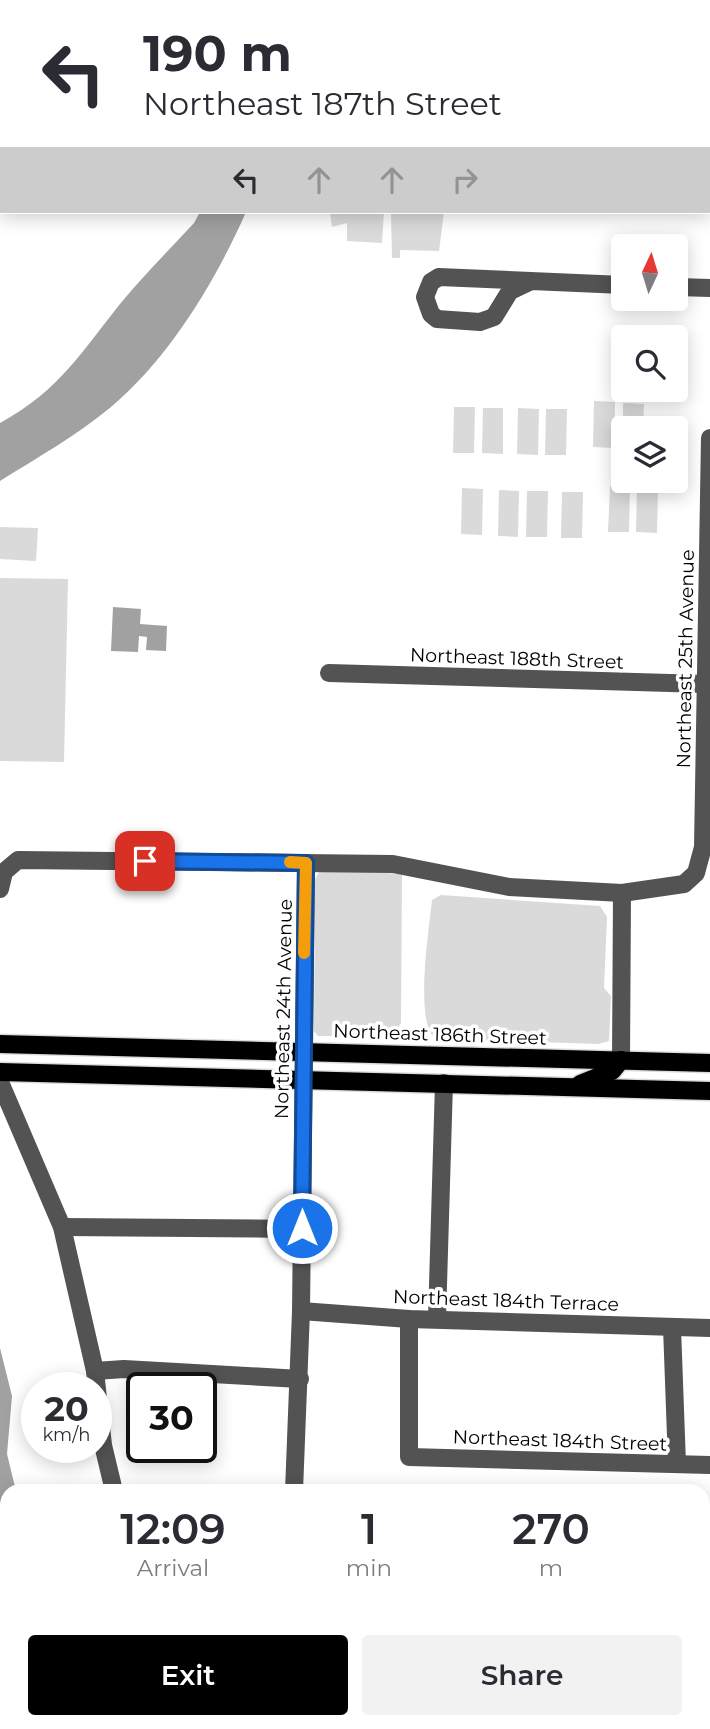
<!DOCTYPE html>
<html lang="en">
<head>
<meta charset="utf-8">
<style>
	body { margin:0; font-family:Montserrat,sans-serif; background:#f2f2f3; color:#2b2b33; height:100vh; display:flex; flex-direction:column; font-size:26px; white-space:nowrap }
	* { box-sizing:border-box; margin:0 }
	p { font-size:23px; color:#7c7c81 }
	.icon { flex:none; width:38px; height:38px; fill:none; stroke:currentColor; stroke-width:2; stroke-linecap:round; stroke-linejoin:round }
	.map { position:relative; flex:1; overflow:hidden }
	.drawer { position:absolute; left:0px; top:1484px; width:710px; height:245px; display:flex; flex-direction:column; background:#fff; border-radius:21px 21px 0 0; box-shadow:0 4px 18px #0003 }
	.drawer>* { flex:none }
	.hud { position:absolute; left:0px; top:0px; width:710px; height:214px; box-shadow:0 4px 18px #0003; background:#fff; color:#2b2b33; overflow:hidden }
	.needle { width:46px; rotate:4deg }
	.buttons { position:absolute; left:611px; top:234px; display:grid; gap:14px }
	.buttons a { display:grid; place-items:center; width:77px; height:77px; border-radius:7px; background:#fff; box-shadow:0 4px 18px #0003; font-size:35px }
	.speed { position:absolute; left:21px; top:1372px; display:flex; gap:14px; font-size:35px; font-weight:700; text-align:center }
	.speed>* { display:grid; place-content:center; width:91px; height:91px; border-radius:50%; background:#fff; box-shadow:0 4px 18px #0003; line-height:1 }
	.speed small { font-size:18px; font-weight:400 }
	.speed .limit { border:4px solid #111; border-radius:10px; background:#fff; color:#111 }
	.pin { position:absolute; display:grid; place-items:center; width:60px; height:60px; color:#fff; margin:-30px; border-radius:14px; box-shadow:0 4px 10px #0006 }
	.me { position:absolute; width:77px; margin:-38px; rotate:0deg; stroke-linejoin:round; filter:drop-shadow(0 0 5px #0008) }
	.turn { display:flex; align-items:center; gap:24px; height:147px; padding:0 28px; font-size:32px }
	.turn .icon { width:91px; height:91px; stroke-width:2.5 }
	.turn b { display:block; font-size:49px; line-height:60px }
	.lanes { display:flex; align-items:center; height:66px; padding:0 28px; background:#0003; justify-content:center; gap:35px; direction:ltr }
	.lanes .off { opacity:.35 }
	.eta { display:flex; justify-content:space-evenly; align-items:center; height:119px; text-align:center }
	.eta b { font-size:42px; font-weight:600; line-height:49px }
	.cta { display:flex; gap:14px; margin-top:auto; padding:14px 28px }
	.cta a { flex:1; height:80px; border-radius:7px; background:#000; color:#fff; font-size:28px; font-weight:600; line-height:80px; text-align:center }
	.cta a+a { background:#f2f2f3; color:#2b2b33 }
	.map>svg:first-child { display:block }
	.green { fill:#dadada }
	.water { fill:#a1a1a1 }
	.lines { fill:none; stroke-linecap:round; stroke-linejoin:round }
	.major-casing { stroke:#dbdbdb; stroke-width:21 }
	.minor { stroke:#535353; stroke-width:18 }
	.major { stroke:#000; stroke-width:18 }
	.route-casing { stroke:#114b97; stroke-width:18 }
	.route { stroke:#1a73e8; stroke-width:12 }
	.slow { stroke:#f59e0b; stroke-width:12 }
	.labels { text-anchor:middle; stroke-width:7; stroke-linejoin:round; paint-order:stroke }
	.street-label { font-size:19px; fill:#000; stroke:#fff }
</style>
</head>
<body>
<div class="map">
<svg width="710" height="1729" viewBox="0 0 710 1729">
	<rect width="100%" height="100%" fill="#fff"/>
	<!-- green -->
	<g class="green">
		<polygon points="467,0 679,0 467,2"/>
		<polygon points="330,212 384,212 382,243 347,241 347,223 332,227"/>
		<polygon points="391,212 444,212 439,251 400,250 400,258 392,258"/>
		<polygon points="594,401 615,402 614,448 593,447"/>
		<polygon points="623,403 644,404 643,429 623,429 623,447"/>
		<polygon points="454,407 475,407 474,453 453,453"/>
		<polygon points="483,408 503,408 503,454 482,453"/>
		<polygon points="518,408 539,409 538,455 517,454"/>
		<polygon points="546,409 567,409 566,455 545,455"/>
		<polygon points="610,486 630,486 629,532 608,532"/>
		<polygon points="637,487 658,487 657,533 636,532"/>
		<polygon points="462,488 483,489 482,535 461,534"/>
		<polygon points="499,490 519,491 518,537 498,536"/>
		<polygon points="527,491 548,491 547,537 526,537"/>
		<polygon points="562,492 583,492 582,538 561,538"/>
		<polygon points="0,527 38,528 36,561 0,559"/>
		<polygon points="0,578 68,579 64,762 0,761"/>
		<polygon points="321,869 402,874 401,1023 392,1036 318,1036 314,1031 315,879"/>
		<path d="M441 895 600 906 607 917 604 988 611 996 609 1041 598 1044 444 1039 432 1035C416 1012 429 929 432 900Z"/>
		<polygon points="0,1590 7,1600 7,1722 250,1722 254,1729 0,1729"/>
	</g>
	<!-- water -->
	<g class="water">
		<path d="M200 212H246C215 282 170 357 111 407 77 435 37 458 0 481V423C62 389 82 350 125 298 147 272 171 248 194 223Z"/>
		<polygon points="113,607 141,609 140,624 167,626 166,651 146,650 147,637 139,636 138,652 111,651"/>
		<polygon points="0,1348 12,1396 7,1454 16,1491 7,1491 7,1600 0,1590"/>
		<polygon points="250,1722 339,1722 346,1729 254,1729"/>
	</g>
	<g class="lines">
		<defs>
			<g id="major">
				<polyline points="0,1044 710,1063"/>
				<polyline points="0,1072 710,1091"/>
				<polyline points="580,1084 612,1071 621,1060"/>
			</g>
		</defs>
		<!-- major casing -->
		<use href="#major" class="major-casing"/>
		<!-- minor -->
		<g class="minor">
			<polyline points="0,74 2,74"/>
			<polyline points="529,282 510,291 494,317 480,322 437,319 431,314 425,297 431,282 439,277 623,285"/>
			<polyline points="676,287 710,288"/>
			<polyline points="329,673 704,684"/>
			<polyline points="0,889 4,872 18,860 393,864 509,887 622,893 684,884 696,873 703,847 710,438"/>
			<polyline points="621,1060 622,893"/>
			<polyline points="0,1082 62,1227 95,1371 103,1445 114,1491"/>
			<polyline points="62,1227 302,1229"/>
			<polyline points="301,1311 409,1319 710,1328"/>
			<polyline points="409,1319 409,1457 710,1465"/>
			<polyline points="437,1319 444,1083"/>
			<polyline points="672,1327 677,1464"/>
			<polyline points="95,1371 124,1369 300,1379"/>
			<polyline points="294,1491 301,1311 306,863"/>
			<polyline points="704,1653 710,1653"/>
			<polyline points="704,1706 710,1709"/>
			<polyline points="493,1722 501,1729"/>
		</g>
		<!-- major -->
		<use href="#major" class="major"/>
	</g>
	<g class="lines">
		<defs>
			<polyline id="route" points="145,861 306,863 302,1228"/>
		</defs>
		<!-- route casing -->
		<use href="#route" class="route-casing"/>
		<!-- route -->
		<use href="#route" class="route"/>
		<!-- slow -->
		<polyline class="slow" points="290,862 306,863 304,953"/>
	</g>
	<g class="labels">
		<!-- street labels -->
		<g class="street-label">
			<text transform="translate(517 658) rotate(2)" y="7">Northeast 188th Street</text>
			<text transform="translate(685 659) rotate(-89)" y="7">Northeast 25th Avenue</text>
			<text transform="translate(283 1009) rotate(-89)" y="7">Northeast 24th Avenue</text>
			<text transform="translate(440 1034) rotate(2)" y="7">Northeast 186th Street</text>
			<text transform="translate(506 1300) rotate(2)" y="7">Northeast 184th Terrace</text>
			<text transform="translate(560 1440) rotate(2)" y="7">Northeast 184th Street</text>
		</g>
	</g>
</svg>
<div class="buttons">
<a><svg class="needle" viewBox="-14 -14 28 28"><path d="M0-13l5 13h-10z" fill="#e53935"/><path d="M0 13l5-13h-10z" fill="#7c7c81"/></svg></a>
<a><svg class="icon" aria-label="search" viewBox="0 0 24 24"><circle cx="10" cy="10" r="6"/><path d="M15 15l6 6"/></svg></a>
<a><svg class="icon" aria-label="layers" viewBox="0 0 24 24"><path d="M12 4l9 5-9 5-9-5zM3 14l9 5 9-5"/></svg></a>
</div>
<div class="speed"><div>20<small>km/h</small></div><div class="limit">30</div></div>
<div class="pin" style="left:145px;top:861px;background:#d93025"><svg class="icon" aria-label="arrive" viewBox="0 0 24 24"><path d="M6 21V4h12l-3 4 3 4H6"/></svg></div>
<svg class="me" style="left:302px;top:1228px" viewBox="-20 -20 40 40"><circle r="17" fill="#1a73e8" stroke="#fff" stroke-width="3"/><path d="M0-11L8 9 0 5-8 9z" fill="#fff"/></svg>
<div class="hud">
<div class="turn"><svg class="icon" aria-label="left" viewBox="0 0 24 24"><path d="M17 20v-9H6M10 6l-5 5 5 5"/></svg><div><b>190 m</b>Northeast 187th Street</div></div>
<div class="lanes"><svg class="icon" aria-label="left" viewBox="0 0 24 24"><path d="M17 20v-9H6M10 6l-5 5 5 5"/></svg><svg class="icon off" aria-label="ahead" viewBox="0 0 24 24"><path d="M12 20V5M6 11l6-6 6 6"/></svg><svg class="icon off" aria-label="ahead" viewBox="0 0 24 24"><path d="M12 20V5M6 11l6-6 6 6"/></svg><svg class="icon off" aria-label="right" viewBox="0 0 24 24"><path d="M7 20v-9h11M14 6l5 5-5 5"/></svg></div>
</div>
<section class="drawer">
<div class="eta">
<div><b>12:09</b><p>Arrival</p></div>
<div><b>1</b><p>min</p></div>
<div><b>270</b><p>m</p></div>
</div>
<div class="cta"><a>Exit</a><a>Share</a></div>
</section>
</div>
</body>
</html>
